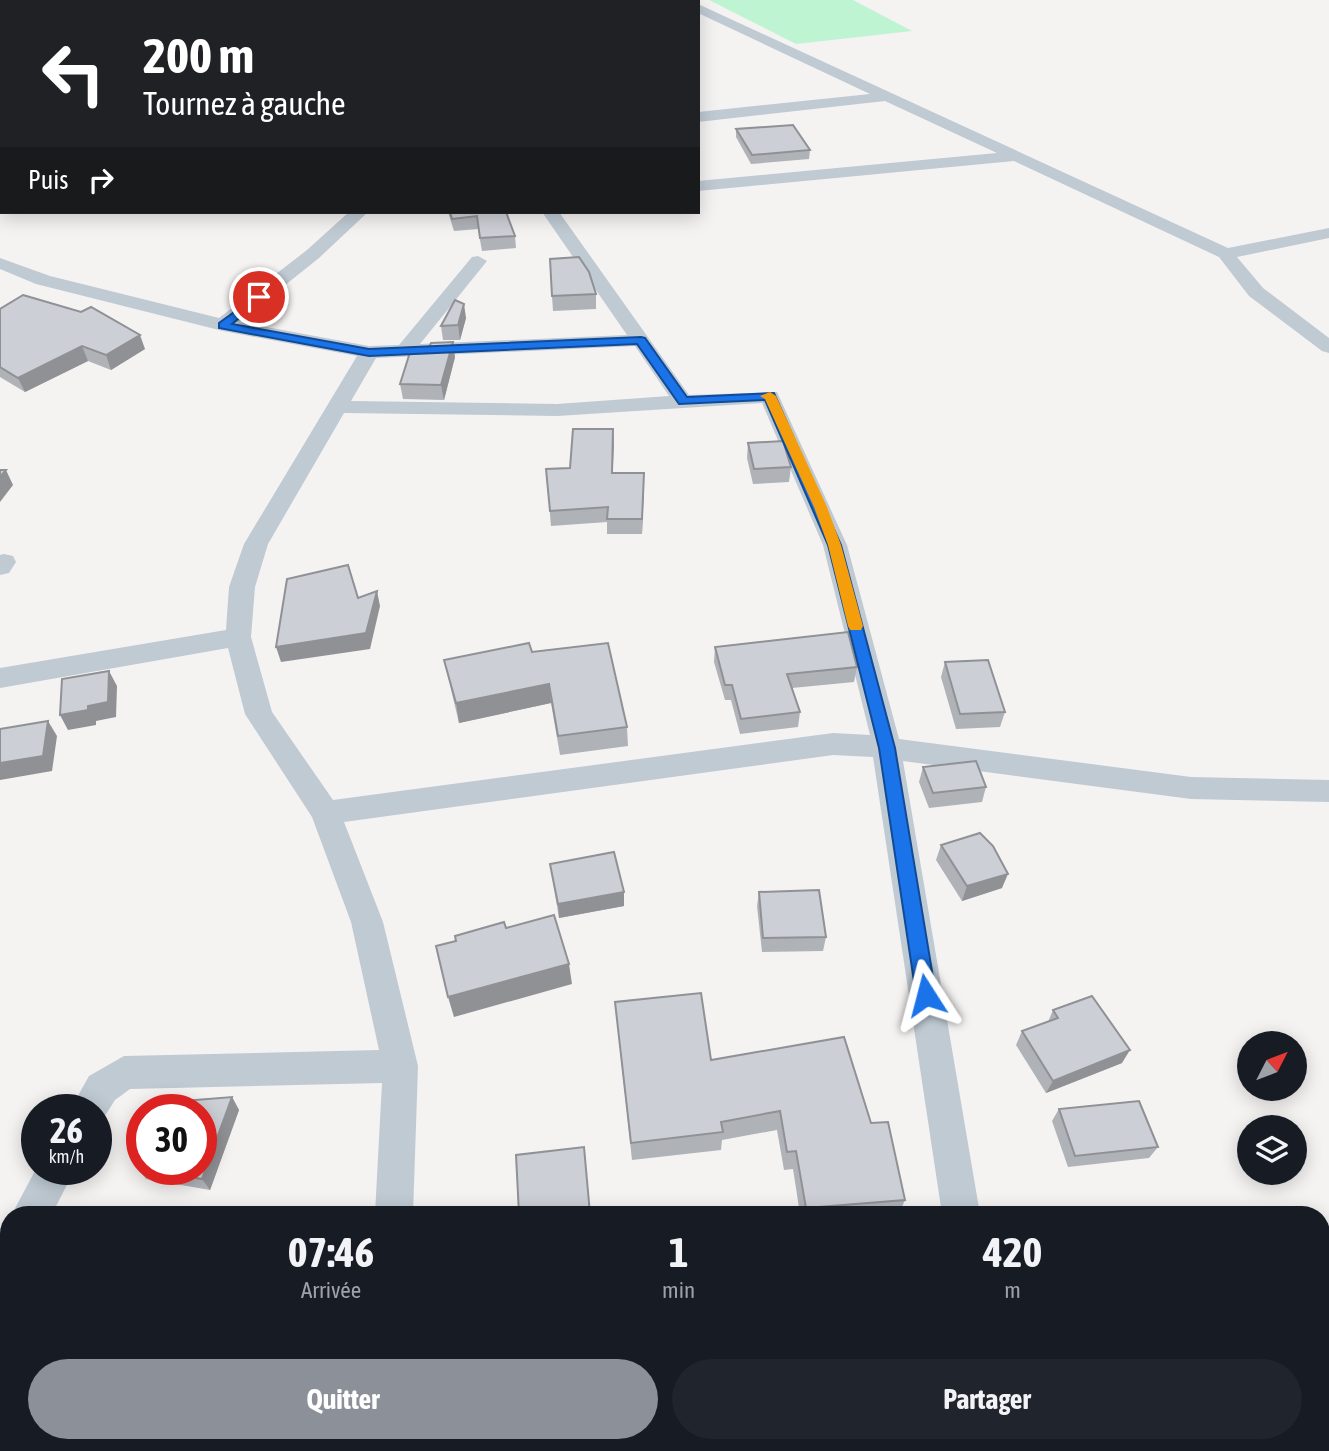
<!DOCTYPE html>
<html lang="fr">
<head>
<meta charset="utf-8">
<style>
	body { margin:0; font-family:"Asap Condensed",sans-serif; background:#20242c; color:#f1f3f6; height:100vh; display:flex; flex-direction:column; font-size:26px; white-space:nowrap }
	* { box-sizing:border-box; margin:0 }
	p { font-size:23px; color:#9ea1a6 }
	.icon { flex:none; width:38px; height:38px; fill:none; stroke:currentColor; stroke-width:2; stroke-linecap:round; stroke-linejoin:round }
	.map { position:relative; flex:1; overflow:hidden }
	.drawer { position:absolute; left:0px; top:1206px; width:1330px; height:247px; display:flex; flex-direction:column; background:#171b24; border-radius:28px 28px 0 0; box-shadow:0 4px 18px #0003 }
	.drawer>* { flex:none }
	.banner { position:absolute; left:0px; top:0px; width:700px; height:214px; box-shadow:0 4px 18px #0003; background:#202124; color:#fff; overflow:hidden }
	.needle { width:46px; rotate:48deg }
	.tools { position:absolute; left:1237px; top:1031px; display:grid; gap:14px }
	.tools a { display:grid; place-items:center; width:70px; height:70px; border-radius:50%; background:#171b24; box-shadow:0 4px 18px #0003; font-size:35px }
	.speed { position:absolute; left:21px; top:1094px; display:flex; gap:14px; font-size:35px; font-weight:700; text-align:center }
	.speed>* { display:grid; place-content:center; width:91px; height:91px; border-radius:50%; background:#171b24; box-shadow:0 4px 18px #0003; line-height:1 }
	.speed small { font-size:18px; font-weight:400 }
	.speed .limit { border:10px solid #d22; background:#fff; color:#111 }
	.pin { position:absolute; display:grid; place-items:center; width:60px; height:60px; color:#fff; margin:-30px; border:4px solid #fff; border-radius:50%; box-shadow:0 2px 7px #0007 }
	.me { position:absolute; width:77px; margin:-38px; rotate:351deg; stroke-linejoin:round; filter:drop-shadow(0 0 5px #0008) }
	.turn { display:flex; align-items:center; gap:24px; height:147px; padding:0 28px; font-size:32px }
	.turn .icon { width:91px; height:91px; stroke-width:2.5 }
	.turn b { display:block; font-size:49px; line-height:60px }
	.then { display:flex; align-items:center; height:66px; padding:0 28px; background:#0003; gap:14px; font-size:26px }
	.eta { display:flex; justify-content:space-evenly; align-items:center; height:119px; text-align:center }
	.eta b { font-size:42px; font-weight:700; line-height:49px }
	.primary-button { display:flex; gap:14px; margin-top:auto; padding:14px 28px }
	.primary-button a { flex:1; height:80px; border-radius:42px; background:#8c9099; color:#fff; font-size:28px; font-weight:700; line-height:80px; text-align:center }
	.primary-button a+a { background:#20242c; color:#f1f3f6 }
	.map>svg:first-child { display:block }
	.green { fill:#bff4d3 }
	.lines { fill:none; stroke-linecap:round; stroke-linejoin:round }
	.street { fill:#bfcad3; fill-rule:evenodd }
	.wall { fill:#afb2b7 }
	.shaded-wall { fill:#8f9195 }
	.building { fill:#cccfd5; stroke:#8f9195; stroke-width:2 }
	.route { fill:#1a73e8; stroke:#114b97; stroke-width:2 }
	.slow { fill:#f59e0b }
</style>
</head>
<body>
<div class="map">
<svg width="1329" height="1451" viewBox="0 0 1329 1451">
	<rect width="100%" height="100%" fill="#f5f2f2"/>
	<!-- green -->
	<polygon class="green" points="709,0 853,0 912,31 796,44"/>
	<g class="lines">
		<!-- street -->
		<g class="street">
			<polygon points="698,4 1228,248 1329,228 1329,238 1237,257 1263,288 1329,338 1329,353 1322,351 1249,296 1219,257 1014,161 698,191 698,181 997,153 885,101 698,122 698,112 870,94 698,13"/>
			<rect x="0" y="54" width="2" height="8"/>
			<polygon points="2,148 2,159 0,160 0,149"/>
			<path d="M349 212H368L319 258 239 322 369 346 399 345 472 257 478 256 487 261 420 344 627 335 542 212H559L689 395 777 392 847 545 899 739 1191 777 1329 780V802L1191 799 903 761 980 1214H942L873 757 833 755 344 822 383 922 418 1066 413 1214H375L382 1083 130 1089 115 1100 101 1122 96 1124V1110H70L89 1076 124 1056 379 1050 351 922 312 817 245 714 228 648 0 688V668L226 630 229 587 244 544 357 356 223 331 36 284 0 269V258L50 276 219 318 307 250ZM635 346 669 396 557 404 351 401 376 358ZM762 403 823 545 870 735 833 733 333 800 272 712 251 637 255 587 268 544 344 413 557 416Z"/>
			<polygon points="4,554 13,556 16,562 9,573 0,575 0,555"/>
			<polygon points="37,1167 37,1169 75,1169 52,1214 12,1214"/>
			<polygon points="9,1236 9,1287 0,1291 0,1239"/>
			<polygon points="364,1444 406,1444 407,1451 363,1451"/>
			<polygon points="975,1444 1018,1444 1020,1451 976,1451"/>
		</g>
	</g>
	<!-- wall -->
	<g class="wall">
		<polygon points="736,129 810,150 809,159 751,164 736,137"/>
		<polygon points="448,212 506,212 515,236 516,248 482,251 478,229 454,231"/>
		<polygon points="596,294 596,309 553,311 552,296"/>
		<polygon points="0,309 145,349 111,370 88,361 25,392 0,377"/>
		<polygon points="466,318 460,340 443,340 441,326"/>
		<polygon points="455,357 444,400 403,399 400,384"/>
		<polygon points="613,429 613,473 644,473 642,534 607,534 607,522 551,526 546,469 570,468"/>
		<polygon points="748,443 791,467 789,482 753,484 747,458"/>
		<polygon points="715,647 857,667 854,682 792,688 800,712 798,727 740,734 731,700 725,700 714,662"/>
		<polygon points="532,652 627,727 628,746 560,755 551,703 459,723 444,660"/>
		<polygon points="945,662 1005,712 1000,727 956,729 941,677"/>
		<polygon points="923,767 986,787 982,802 929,808 919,782"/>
		<polygon points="941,845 1002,888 962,901 936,860"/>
		<polygon points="550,864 624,906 559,918"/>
		<polygon points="759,892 826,937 823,951 762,952 757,906"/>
		<polygon points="615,1002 711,1060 871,1123 905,1200 899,1214 800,1214 793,1169 784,1170 777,1130 722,1140 721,1150 632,1160"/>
		<polygon points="1053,1010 1122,1063 1046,1093 1016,1045 1022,1031 1048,1022"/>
		<polygon points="232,1097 239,1110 210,1190 146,1179 137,1167 142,1152 142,1169 201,1169"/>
		<polygon points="1059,1109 1158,1147 1149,1158 1068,1167 1052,1121"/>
	</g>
	<!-- shaded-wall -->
	<g class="shaded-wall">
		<polygon points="464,304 466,318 460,340 458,325"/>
		<polygon points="140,335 145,349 111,370 106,355"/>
		<polygon points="453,342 455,357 444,400 441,385"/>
		<polygon points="82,346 88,361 25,392 18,378"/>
		<polygon points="613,429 614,444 612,488 612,473"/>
		<polygon points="6,470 13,485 0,502 0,477"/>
		<polygon points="644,473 644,488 642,534 642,519"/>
		<polygon points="377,591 380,606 370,649 281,662 276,647"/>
		<polygon points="109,671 117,686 116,717 96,721 96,725 68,730 60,715"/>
		<polygon points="549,684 551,703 459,723 456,703"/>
		<polygon points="48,721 57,736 52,771 0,780 0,763"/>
		<polygon points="1008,874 1002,888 962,901 967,886"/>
		<polygon points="624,892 624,906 559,918 558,904"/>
		<polygon points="569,964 572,984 454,1017 448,997"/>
		<polygon points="1130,1050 1122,1063 1046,1093 1053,1081"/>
		<polygon points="232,1097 239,1110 210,1190 202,1179"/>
		<polygon points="164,1444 176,1444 175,1451 163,1451"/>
	</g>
	<!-- building -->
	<g class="building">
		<polygon points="165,0 230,0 229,2 164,2"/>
		<polygon points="314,0 340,0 340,2 313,2"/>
		<polygon points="793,125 810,150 752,155 736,129"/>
		<polygon points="450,212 506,212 515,236 480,238 477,216 452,219"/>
		<polygon points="579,257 589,272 596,294 552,296 550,259"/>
		<polygon points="23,295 81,312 91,307 140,335 106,355 82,346 18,378 0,367 0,309"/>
		<polygon points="455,300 464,304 458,325 441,326"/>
		<polygon points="453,342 441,385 400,384 411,349 428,350 431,343"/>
		<polygon points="573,429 613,429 612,473 644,473 642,519 607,519 608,507 550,511 546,469 570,468"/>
		<polygon points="783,441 791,467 754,469 748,443"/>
		<polygon points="0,470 6,470 0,477"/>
		<polygon points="348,565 358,598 377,591 366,633 276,647 287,579"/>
		<polygon points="848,632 857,667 787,674 800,712 741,719 732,685 725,685 715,647"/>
		<polygon points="529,643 532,652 608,643 627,727 558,736 549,684 456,703 444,660"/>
		<polygon points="988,660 1005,712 960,714 945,662"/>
		<polygon points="109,671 108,702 88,706 88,710 60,715 62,679"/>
		<polygon points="48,721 43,756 0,763 0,729"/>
		<polygon points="976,761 986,787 933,793 923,767"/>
		<polygon points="980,833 993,846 1008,874 967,886 941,845"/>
		<polygon points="614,852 624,892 558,904 550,864"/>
		<polygon points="819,890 826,937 763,938 759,892"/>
		<polygon points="554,915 569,964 448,997 436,946 456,941 455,936 504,922 506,928"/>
		<polygon points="701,993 711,1060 844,1037 871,1123 888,1122 905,1200 806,1208 796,1151 787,1152 780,1111 721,1122 723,1132 631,1143 615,1002"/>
		<polygon points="1092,996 1130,1050 1053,1081 1022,1031 1058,1018 1053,1010"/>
		<polygon points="232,1097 202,1179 146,1169 201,1169 201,1110 156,1110 158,1103"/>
		<polygon points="1139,1101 1158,1147 1075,1156 1059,1109"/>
		<polygon points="584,1147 590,1214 519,1214 516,1155"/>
		<polygon points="142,1152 142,1168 137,1167"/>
		<polygon points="94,1444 164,1444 163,1451 93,1451"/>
		<polygon points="467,1444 611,1444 612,1451 468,1451"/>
		<polygon points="645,1444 792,1444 793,1451 646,1451"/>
	</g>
	<!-- route -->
	<polygon class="route" points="259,294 264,297 263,299 232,324 369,349 641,337 645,338 687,397 774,393 841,545 895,748 936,995 933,1001 926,1003 919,1001 916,995 879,748 828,545 765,400 679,404 637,344 369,356 219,328 219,323"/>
	<!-- slow -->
	<polygon class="slow" points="770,392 776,396 827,507 841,545 863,626 861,630 850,630 848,626 828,545 814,507 765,399 760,396"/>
</svg>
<div class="tools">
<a><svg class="needle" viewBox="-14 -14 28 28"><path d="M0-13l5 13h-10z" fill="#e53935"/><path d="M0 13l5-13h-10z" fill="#9ea1a6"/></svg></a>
<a><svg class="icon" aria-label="layers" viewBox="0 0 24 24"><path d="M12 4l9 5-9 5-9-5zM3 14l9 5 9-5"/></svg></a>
</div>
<div class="speed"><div>26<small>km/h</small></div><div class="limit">30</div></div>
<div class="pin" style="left:259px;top:297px;background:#d93025"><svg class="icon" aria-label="arrive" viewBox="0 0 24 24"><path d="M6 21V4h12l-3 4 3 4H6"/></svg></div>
<svg class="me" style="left:926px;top:995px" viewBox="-20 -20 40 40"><path d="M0-17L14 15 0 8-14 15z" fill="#1a73e8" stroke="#fff" stroke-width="4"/></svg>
<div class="banner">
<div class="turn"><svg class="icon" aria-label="left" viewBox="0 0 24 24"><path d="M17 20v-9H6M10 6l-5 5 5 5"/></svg><div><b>200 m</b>Tournez à gauche</div></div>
<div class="then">Puis<svg class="icon" aria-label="right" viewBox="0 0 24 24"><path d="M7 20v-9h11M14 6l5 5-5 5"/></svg></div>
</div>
<section class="drawer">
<div class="eta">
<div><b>07:46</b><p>Arrivée</p></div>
<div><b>1</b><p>min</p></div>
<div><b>420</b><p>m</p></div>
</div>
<div class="primary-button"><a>Quitter</a><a>Partager</a></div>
</section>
</div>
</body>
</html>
